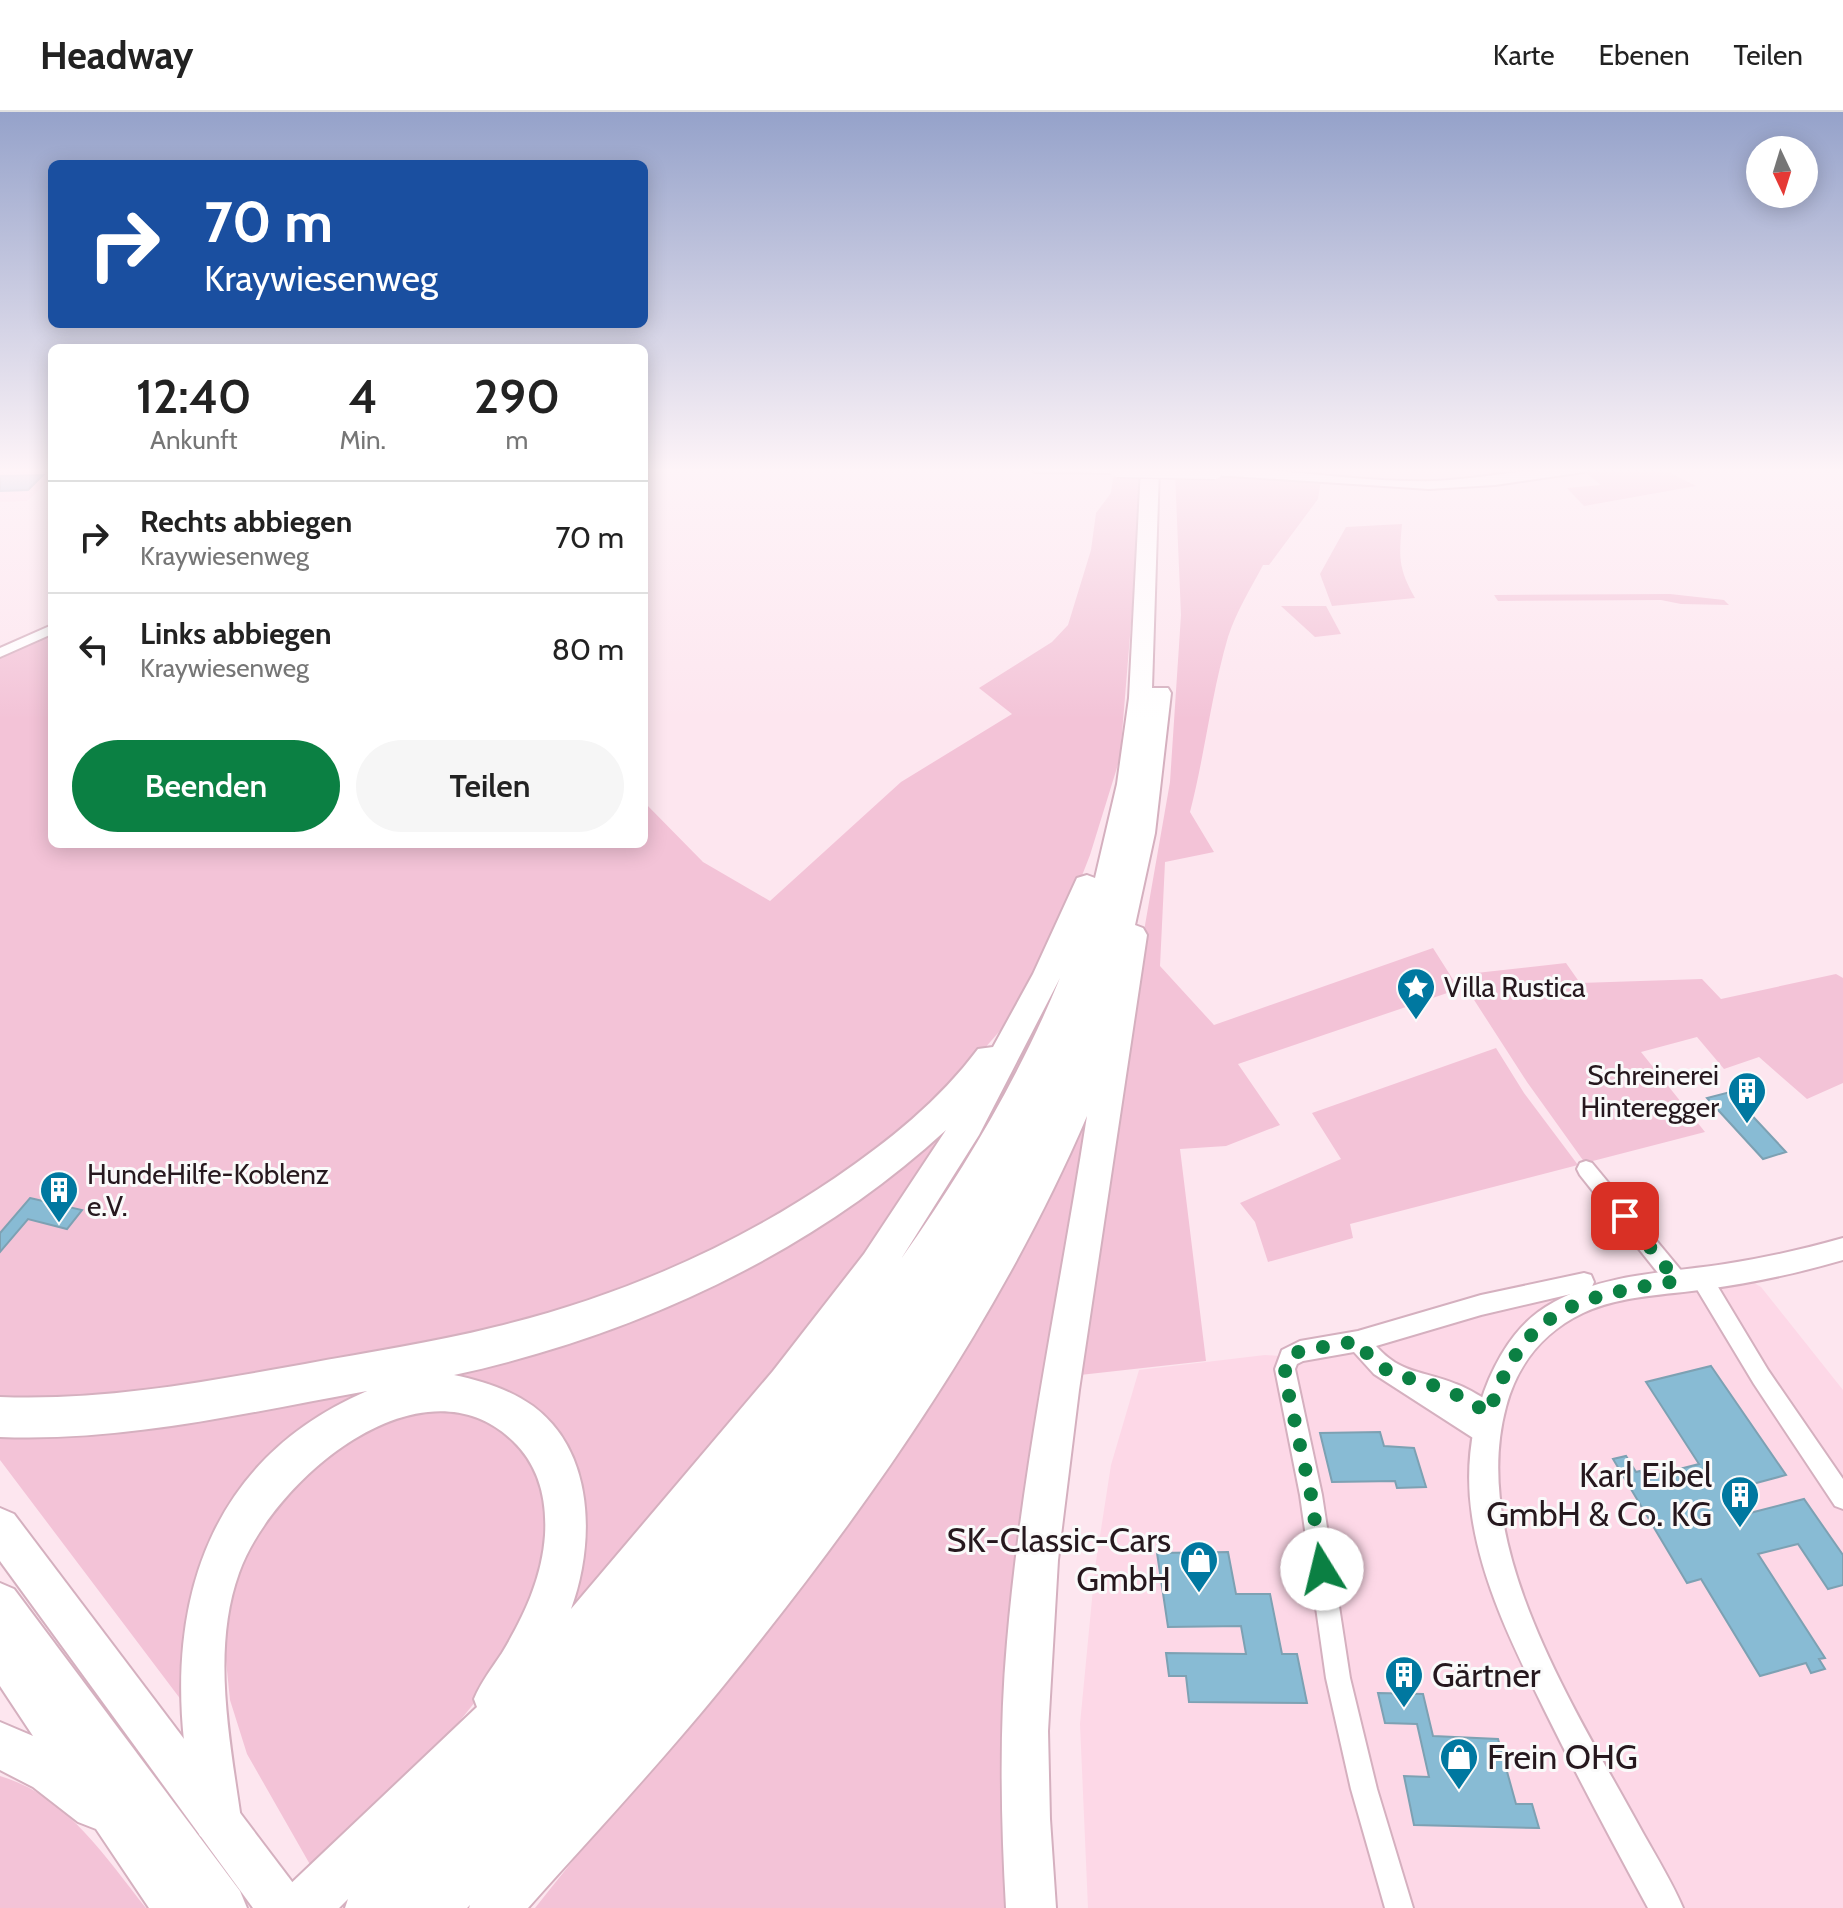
<!DOCTYPE html>
<html lang="de">
<head>
<meta charset="utf-8">
<style>
	body { margin:0; font-family:Cabin,sans-serif; background:#f6f6f6; color:#222; height:100vh; display:flex; flex-direction:column; font-size:30px; white-space:nowrap }
	* { box-sizing:border-box; margin:0 }
	p { font-size:26px; color:#767676 }
	.icon { flex:none; width:44px; height:44px; fill:none; stroke:currentColor; stroke-width:2; stroke-linecap:round; stroke-linejoin:round }
	.map { position:relative; flex:1; overflow:hidden }
	.panel { position:absolute; left:48px; top:232px; width:600px; height:504px; display:flex; flex-direction:column; background:#fff; border-radius:12px; box-shadow:0 4px 20px #0003 }
	.panel>* { flex:none }
	.guide { position:absolute; left:48px; top:48px; width:600px; height:168px; border-radius:12px; box-shadow:0 4px 20px #0003; background:#1a4fa0; color:#fff; overflow:hidden }
	.needle { width:52px; rotate:176deg }
	.tools { position:absolute; left:1746px; top:24px; display:grid; gap:16px }
	.tools a { display:grid; place-items:center; width:72px; height:72px; border-radius:50%; background:#fff; box-shadow:0 4px 20px #0003; font-size:40px }
	.pin { position:absolute; display:grid; place-items:center; width:68px; height:68px; color:#fff; margin:-34px; border-radius:16px; box-shadow:0 4px 12px #0006 }
	.me { position:absolute; width:88px; margin:-44px; rotate:351deg; stroke-linejoin:round; filter:drop-shadow(0 0 6px #0008) }
	.turn { display:flex; align-items:center; gap:28px; height:168px; padding:0 24px; font-size:36px }
	.turn .icon { width:104px; height:104px; stroke-width:2.5 }
	.turn b { display:block; font-size:56px; line-height:68px }
	.eta { display:flex; justify-content:space-evenly; align-items:center; height:136px; text-align:center }
	.eta b { font-size:48px; font-weight:600; line-height:56px }
	.action { display:flex; gap:16px; margin-top:auto; padding:16px 24px }
	.action a { flex:1; height:92px; border-radius:48px; background:#0b8043; color:#fff; font-size:32px; font-weight:600; line-height:92px; text-align:center }
	.action a+a { background:#f6f6f6; color:#222 }
	ul { padding:0; list-style:none }
	li { display:flex; align-items:center; gap:24px; height:112px; padding:0 24px; border-top:2px solid #e0e0e0 }
	li div { flex:1 }
	li b { display:block; font-size:30px }
	li em { font-style:normal }
	header { display:flex; align-items:center; gap:48px; box-sizing:border-box; height:112px; padding:0 40px; background:#fff; border-bottom:2px solid #e0e0e0 }
	header strong { font-size:38px }
	nav { display:flex; gap:44px; margin-inline-start:auto; font-size:28px }
	.map>svg:first-child { display:block }
	.built { fill:#fdd8e7 }
	.green { fill:#f3c3d7 }
	.building { fill:#88bbd4; stroke:#7da1b3; stroke-width:2 }
	.lines { fill:none; stroke-linecap:round; stroke-linejoin:round }
	.minor-casing { stroke:#d5b0bf; stroke-width:4 }
	.tertiary-casing { stroke:#d5b0bf; stroke-width:4 }
	.secondary-casing { stroke:#d5b0bf; stroke-width:4 }
	.trunk-casing { stroke:#d5b0bf; stroke-width:4 }
	.motorway-casing { stroke:#d5b0bf; stroke-width:4 }
	.minor { fill:#fff; fill-rule:evenodd }
	.tertiary { fill:#fff; fill-rule:evenodd }
	.secondary { fill:#fff; fill-rule:evenodd }
	.trunk { fill:#fff; fill-rule:evenodd }
	.motorway { fill:#fff; fill-rule:evenodd }
	.secondary-bridge-casing { stroke:#d5b0bf; stroke-width:19; stroke-linecap:butt }
	.secondary-bridge { stroke:#fff; stroke-width:16 }
	.route { stroke:#0b8043; stroke-width:14; stroke-dasharray:0 25.2 }
	.labels { text-anchor:middle; stroke-width:6; stroke-linejoin:round; paint-order:stroke }
	.poi-label { font-size:28px; fill:#26181e; stroke:#fafafa; text-anchor:start }
	.near-poi-label { font-size:34px; fill:#26181e; stroke:#fafafa; text-anchor:end }
</style>
</head>
<body>
<header>
<strong>Headway</strong>
<nav><a>Karte</a><a>Ebenen</a><a>Teilen</a></nav>
</header>
<div class="map">
<svg width="1843" height="1796" viewBox="0 0 1843 1796">
	<rect width="100%" height="100%" fill="#fde6ef"/>
	<!-- built -->
	<g class="built">
		<polygon points="27,356 26,359 52,356 52,365 27,389 0,390 0,361 22,360"/>
		<polygon points="1728,1155 1761,1175 1843,1278 1843,1796 1088,1796 1080,1612 1095,1456 1111,1353 1139,1258 1265,1243 1308,1246 1485,1198 1676,1157"/>
	</g>
	<!-- green -->
	<g class="green">
		<polygon points="1600,356 1661,356 1696,374 1584,394 1567,376 1601,373 1582,358"/>
		<polygon points="1114,359 1140,360 1132,499 1120,646 1090,743 1071,792 1005,913 942,985 874,1043 700,1151 495,1222 144,1285 0,1289 0,545 52,521 52,732 644,732 644,690 703,750 770,789 901,670 1012,602 979,576 1052,530 1068,513 1091,438 1096,401 1111,381"/>
		<path d="M1175 361 1321 368 1318 387 1269 453H1263C1251 476 1236 500 1228 525 1211 583 1205 642 1190 700L1214 740 1165 750 1160 854 1214 913 1433 836 1459 877 1238 952 1280 1013 1226 1034 1180 1037 1206 1249 1071 1264 1115 985 1170 670 1181 503Z"/>
		<path d="M1402 412C1399 445 1398 456 1415 486L1332 494 1320 462 1346 415Z"/>
		<polygon points="1670,482 1724,488 1729,493 1681,492 1661,488 1498,489 1494,483"/>
		<polygon points="1281,494 1326,494 1341,522 1315,525"/>
		<polygon points="1566,851 1580,871 1702,867 1721,887 1836,862 1843,866 1843,971 1807,987 1759,945 1724,957 1697,925 1641,940 1705,1020 1585,1051 1527,970 1458,863"/>
		<polygon points="1496,936 1524,981 1578,1053 1350,1112 1353,1126 1268,1150 1255,1110 1240,1091 1341,1047 1312,1001"/>
		<polygon points="982,965 843,1186 563,1520 564,1357 427,1274 241,1397 197,1609 0,1348 0,1312 318,1274 729,1154"/>
		<polygon points="1097,976 1013,1796 535,1796 722,1562"/>
		<path d="M447 1296C494 1309 518 1320 538 1367 551 1395 548 1420 542 1450 517 1579 402 1669 312 1756L247 1642 230 1588 222 1509 236 1453 278 1382 374 1310Z"/>
		<path d="M0 1664C66 1683 105 1745 146 1796H0Z"/>
	</g>
	<!-- building -->
	<g class="building">
		<polygon points="43,363 28,378 0,379 0,364"/>
		<polygon points="1730,980 1786,1040 1763,1047 1707,986"/>
		<polygon points="30,1086 82,1098 67,1117 28,1107 0,1140 0,1121"/>
		<polygon points="1711,1254 1786,1363 1730,1378 1746,1402 1804,1387 1843,1443 1843,1473 1828,1477 1798,1432 1758,1442 1825,1546 1819,1547 1825,1557 1811,1561 1806,1551 1760,1564 1701,1467 1687,1471 1613,1347 1626,1344 1636,1360 1640,1359 1644,1366 1699,1352 1646,1270"/>
		<polygon points="1380,1320 1384,1334 1414,1336 1426,1375 1397,1376 1395,1369 1332,1370 1320,1321"/>
		<polygon points="1228,1440 1236,1482 1270,1482 1282,1542 1297,1542 1307,1591 1189,1590 1186,1564 1169,1564 1166,1541 1246,1542 1241,1514 1168,1515 1157,1441"/>
		<polygon points="1378,1581 1423,1582 1433,1624 1498,1627 1516,1692 1532,1692 1539,1716 1414,1713 1404,1664 1429,1665 1417,1612 1385,1611"/>
	</g>
	<g class="lines">
		<defs>
			<g id="minor">
				<polygon points="1586,1049 1592,1051 1684,1162 1687,1169 1684,1176 1677,1178 1670,1176 1580,1063 1577,1057 1580,1051"/>
				<polygon points="1702,1158 1709,1160 1768,1258 1843,1367 1843,1397 1835,1394 1754,1272 1695,1174 1692,1167 1695,1160"/>
				<path d="M1584 1161 1591 1163 1594 1170 1591 1177 1584 1179 1481 1203 1376 1234C1402 1263 1422 1258 1456 1272 1470 1277 1483 1286 1496 1294L1500 1301 1496 1308 1489 1312 1483 1309 1492 1314 1495 1322 1492 1330 1484 1333 1374 1262 1354 1240 1303 1249 1297 1252 1295 1257 1322 1383 1350 1566 1377 1677 1413 1796H1385L1351 1677 1326 1566 1300 1383 1275 1257 1282 1238 1300 1229 1358 1219 1481 1183Z"/>
			</g>
			<g id="tertiary">
				<polygon points="52,513 52,522 0,545 0,536"/>
				<path d="M1843 1126V1148C1798 1161 1753 1171 1707 1177 1667 1183 1621 1183 1583 1201 1543 1220 1517 1253 1506 1295 1468 1436 1578 1601 1643 1721 1657 1746 1672 1770 1683 1796H1648C1612 1730 1577 1664 1544 1597 1514 1536 1482 1472 1472 1404 1465 1358 1471 1310 1489 1267 1503 1235 1522 1207 1554 1190 1607 1161 1667 1161 1725 1152 1765 1146 1804 1137 1843 1126Z"/>
			</g>
			<g id="secondary">
				<polygon points="1028,356 1123,356 1124,357 1117,361 1035,360"/>
				<path d="M1212 356C1285 356 1359 371 1432 369 1485 367 1539 353 1591 356L1584 360 1495 373 1429 377 1215 363 1208 359Z"/>
			</g>
			<g id="trunk">
				<polygon points="0,1396 14,1402 299,1779 306,1796 253,1796 0,1449"/>
				<polygon points="0,1471 14,1477 240,1779 247,1796 194,1796 0,1526"/>
			</g>
			<g id="motorway">
				<path d="M1141 356H1159L1152 576H1168L1171 581 1155 721 1135 813 1143 816 1147 823 1079 1278 1058 1448 1048 1619 1050 1707 1056 1796H1006C1001 1707 999 1619 1007 1530 1022 1353 1060 1180 1087 1004 997 1213 863 1403 720 1578 659 1653 592 1724 528 1796H469L470 1793 467 1796H345L348 1787 339 1796H277L284 1778 477 1595 474 1587C481 1570 492 1556 502 1541 524 1504 542 1466 545 1423 547 1387 539 1354 513 1329 420 1240 271 1371 239 1461 211 1538 230 1629 241 1707L234 1724 217 1731 200 1724C187 1695 187 1661 184 1629 168 1475 218 1343 367 1279 245 1301 124 1330 0 1325V1285C104 1289 204 1270 305 1252 368 1240 432 1231 495 1215 616 1186 732 1136 835 1066 889 1029 939 989 978 937L993 935 1033 862 1077 766 1087 763 1095 766 1117 672 1129 586ZM1060 866C1019 966 963 1059 901 1147L979 1023ZM946 1018 864 1142 773 1259 571 1497C595 1431 595 1340 533 1294 509 1277 482 1269 454 1263 633 1224 810 1143 946 1018Z"/>
				<polygon points="0,1513 16,1519 197,1778 204,1796 149,1796 96,1717 78,1710 33,1675 0,1658 0,1610 33,1624 0,1574"/>
			</g>
		</defs>
		<!-- minor casing -->
		<use href="#minor" class="minor-casing"/>
		<!-- tertiary casing -->
		<use href="#tertiary" class="tertiary-casing"/>
		<!-- secondary casing -->
		<use href="#secondary" class="secondary-casing"/>
		<!-- trunk casing -->
		<use href="#trunk" class="trunk-casing"/>
		<!-- motorway casing -->
		<use href="#motorway" class="motorway-casing"/>
		<!-- minor -->
		<use href="#minor" class="minor"/>
		<!-- tertiary -->
		<use href="#tertiary" class="tertiary"/>
		<!-- secondary -->
		<use href="#secondary" class="secondary"/>
		<!-- trunk -->
		<use href="#trunk" class="trunk"/>
		<!-- motorway -->
		<use href="#motorway" class="motorway"/>
		<defs>
			<polyline id="secondary-bridge" points="1117,357 1215,359"/>
		</defs>
		<!-- secondary-bridge casing -->
		<use href="#secondary-bridge" class="secondary-bridge-casing"/>
		<!-- secondary-bridge -->
		<use href="#secondary-bridge" class="secondary-bridge"/>
	</g>
	<!-- sky -->
	<linearGradient id="sky" x2="0" y2="1"><stop stop-color="#95a2ca"/><stop offset="0.59" stop-color="#fef4f8"/><stop offset="1" stop-color="#fef4f8" stop-opacity="0"/></linearGradient>
	<rect width="1843" height="607" fill="url(#sky)"/>
	<g class="lines">
		<!-- route -->
		<path class="route" d="M1322 1457 1311 1383 1286 1270 1285 1257 1289 1245 1300 1239 1358 1229C1382 1266 1401 1262 1438 1275 1456 1281 1473 1292 1489 1301 1524 1196 1576 1185 1677 1169L1625 1104"/>
	</g>
	<!-- icons -->
	<defs>
		<symbol id="sight-pin" viewBox="-11 -11 22 30"><path d="M0 17L-7.5 6A9.5 9.5 0 1 1 7.5 6Z" fill="#0078a0" stroke="#fafafa"/><path d="M0-6L1.8-2.2L6-1.7L2.9 1.2L3.7 5.4L0 3.3L-3.7 5.4L-2.9 1.2L-6-1.7L-1.8-2.2Z" fill="#fff"/></symbol>
		<symbol id="building-pin" viewBox="-11 -11 22 30"><path d="M0 17L-7.5 6A9.5 9.5 0 1 1 7.5 6Z" fill="#0078a0" stroke="#fafafa"/><path d="M-4-6H4V6H1V3H-1V6H-4ZM-2.5-4.3h1.7v1.8h-1.7ZM.8-4.3h1.7v1.8H.8ZM-2.5-1h1.7V.8h-1.7ZM.8-1h1.7V.8H.8Z" fill="#fff"/></symbol>
		<symbol id="shop-pin" viewBox="-11 -11 22 30"><path d="M0 17L-7.5 6A9.5 9.5 0 1 1 7.5 6Z" fill="#0078a0" stroke="#fafafa"/><path d="M-5-2.5h2.3a2.7 3.5 0 0 1 5.4 0H5L5.5 6h-11ZM-1.5-2.5h3a1.5 2.3 0 0 0-3 0Z" fill="#fff"/></symbol>
	</defs>
	<g fill-rule="evenodd">
		<use href="#sight-pin" x="1394" y="853" width="44" height="60"/>
		<use href="#building-pin" x="1725" y="957" width="44" height="60"/>
		<use href="#building-pin" x="37" y="1056" width="44" height="60"/>
		<use href="#building-pin" x="1718" y="1361" width="44" height="60"/>
		<use href="#shop-pin" x="1177" y="1426" width="44" height="60"/>
		<use href="#building-pin" x="1382" y="1541" width="44" height="60"/>
		<use href="#shop-pin" x="1437" y="1623" width="44" height="60"/>
	</g>
	<g class="labels">
		<!-- poi labels -->
		<g class="poi-label">
			<text x="1444" y="885">Villa Rustica</text>
			<text x="1719" y="973" text-anchor="end">Schreinerei<tspan x="1719" dy="32">Hinteregger</tspan></text>
			<text x="87" y="1072">HundeHilfe-Koblenz<tspan x="87" dy="32">e.V.</tspan></text>
		</g>
		<!-- near-poi labels -->
		<g class="near-poi-label">
			<text x="1712" y="1375">Karl Eibel<tspan x="1712" dy="39">GmbH &amp; Co. KG</tspan></text>
			<text x="1171" y="1440">SK-Classic-Cars<tspan x="1171" dy="39">GmbH</tspan></text>
			<text x="1432" y="1575" text-anchor="start">Gärtner</text>
			<text x="1487" y="1657" text-anchor="start">Frein OHG</text>
		</g>
	</g>
</svg>
<div class="tools">
<a><svg class="needle" viewBox="-14 -14 28 28"><path d="M0-13l5 13h-10z" fill="#e53935"/><path d="M0 13l5-13h-10z" fill="#767676"/></svg></a>
</div>
<div class="pin" style="left:1625px;top:1104px;background:#d93025"><svg class="icon" aria-label="arrive" viewBox="0 0 24 24"><path d="M6 21V4h12l-3 4 3 4H6"/></svg></div>
<svg class="me" style="left:1322px;top:1457px" viewBox="-20 -20 40 40"><circle r="19" fill="#fff"/><path d="M0-13L10 11 0 6-10 11z" fill="#0b8043"/></svg>
<div class="guide">
<div class="turn"><svg class="icon" aria-label="right" viewBox="0 0 24 24"><path d="M7 20v-9h11M14 6l5 5-5 5"/></svg><div><b>70 m</b>Kraywiesenweg</div></div>
</div>
<section class="panel">
<div class="eta">
<div><b>12:40</b><p>Ankunft</p></div>
<div><b>4</b><p>Min.</p></div>
<div><b>290</b><p>m</p></div>
</div>
<ul>
<li><svg class="icon" aria-label="right" viewBox="0 0 24 24"><path d="M7 20v-9h11M14 6l5 5-5 5"/></svg><div><b>Rechts abbiegen</b><p>Kraywiesenweg</p></div><em>70 m</em></li>
<li><svg class="icon" aria-label="left" viewBox="0 0 24 24"><path d="M17 20v-9H6M10 6l-5 5 5 5"/></svg><div><b>Links abbiegen</b><p>Kraywiesenweg</p></div><em>80 m</em></li>
</ul>
<div class="action"><a>Beenden</a><a>Teilen</a></div>
</section>
</div>
</body>
</html>
